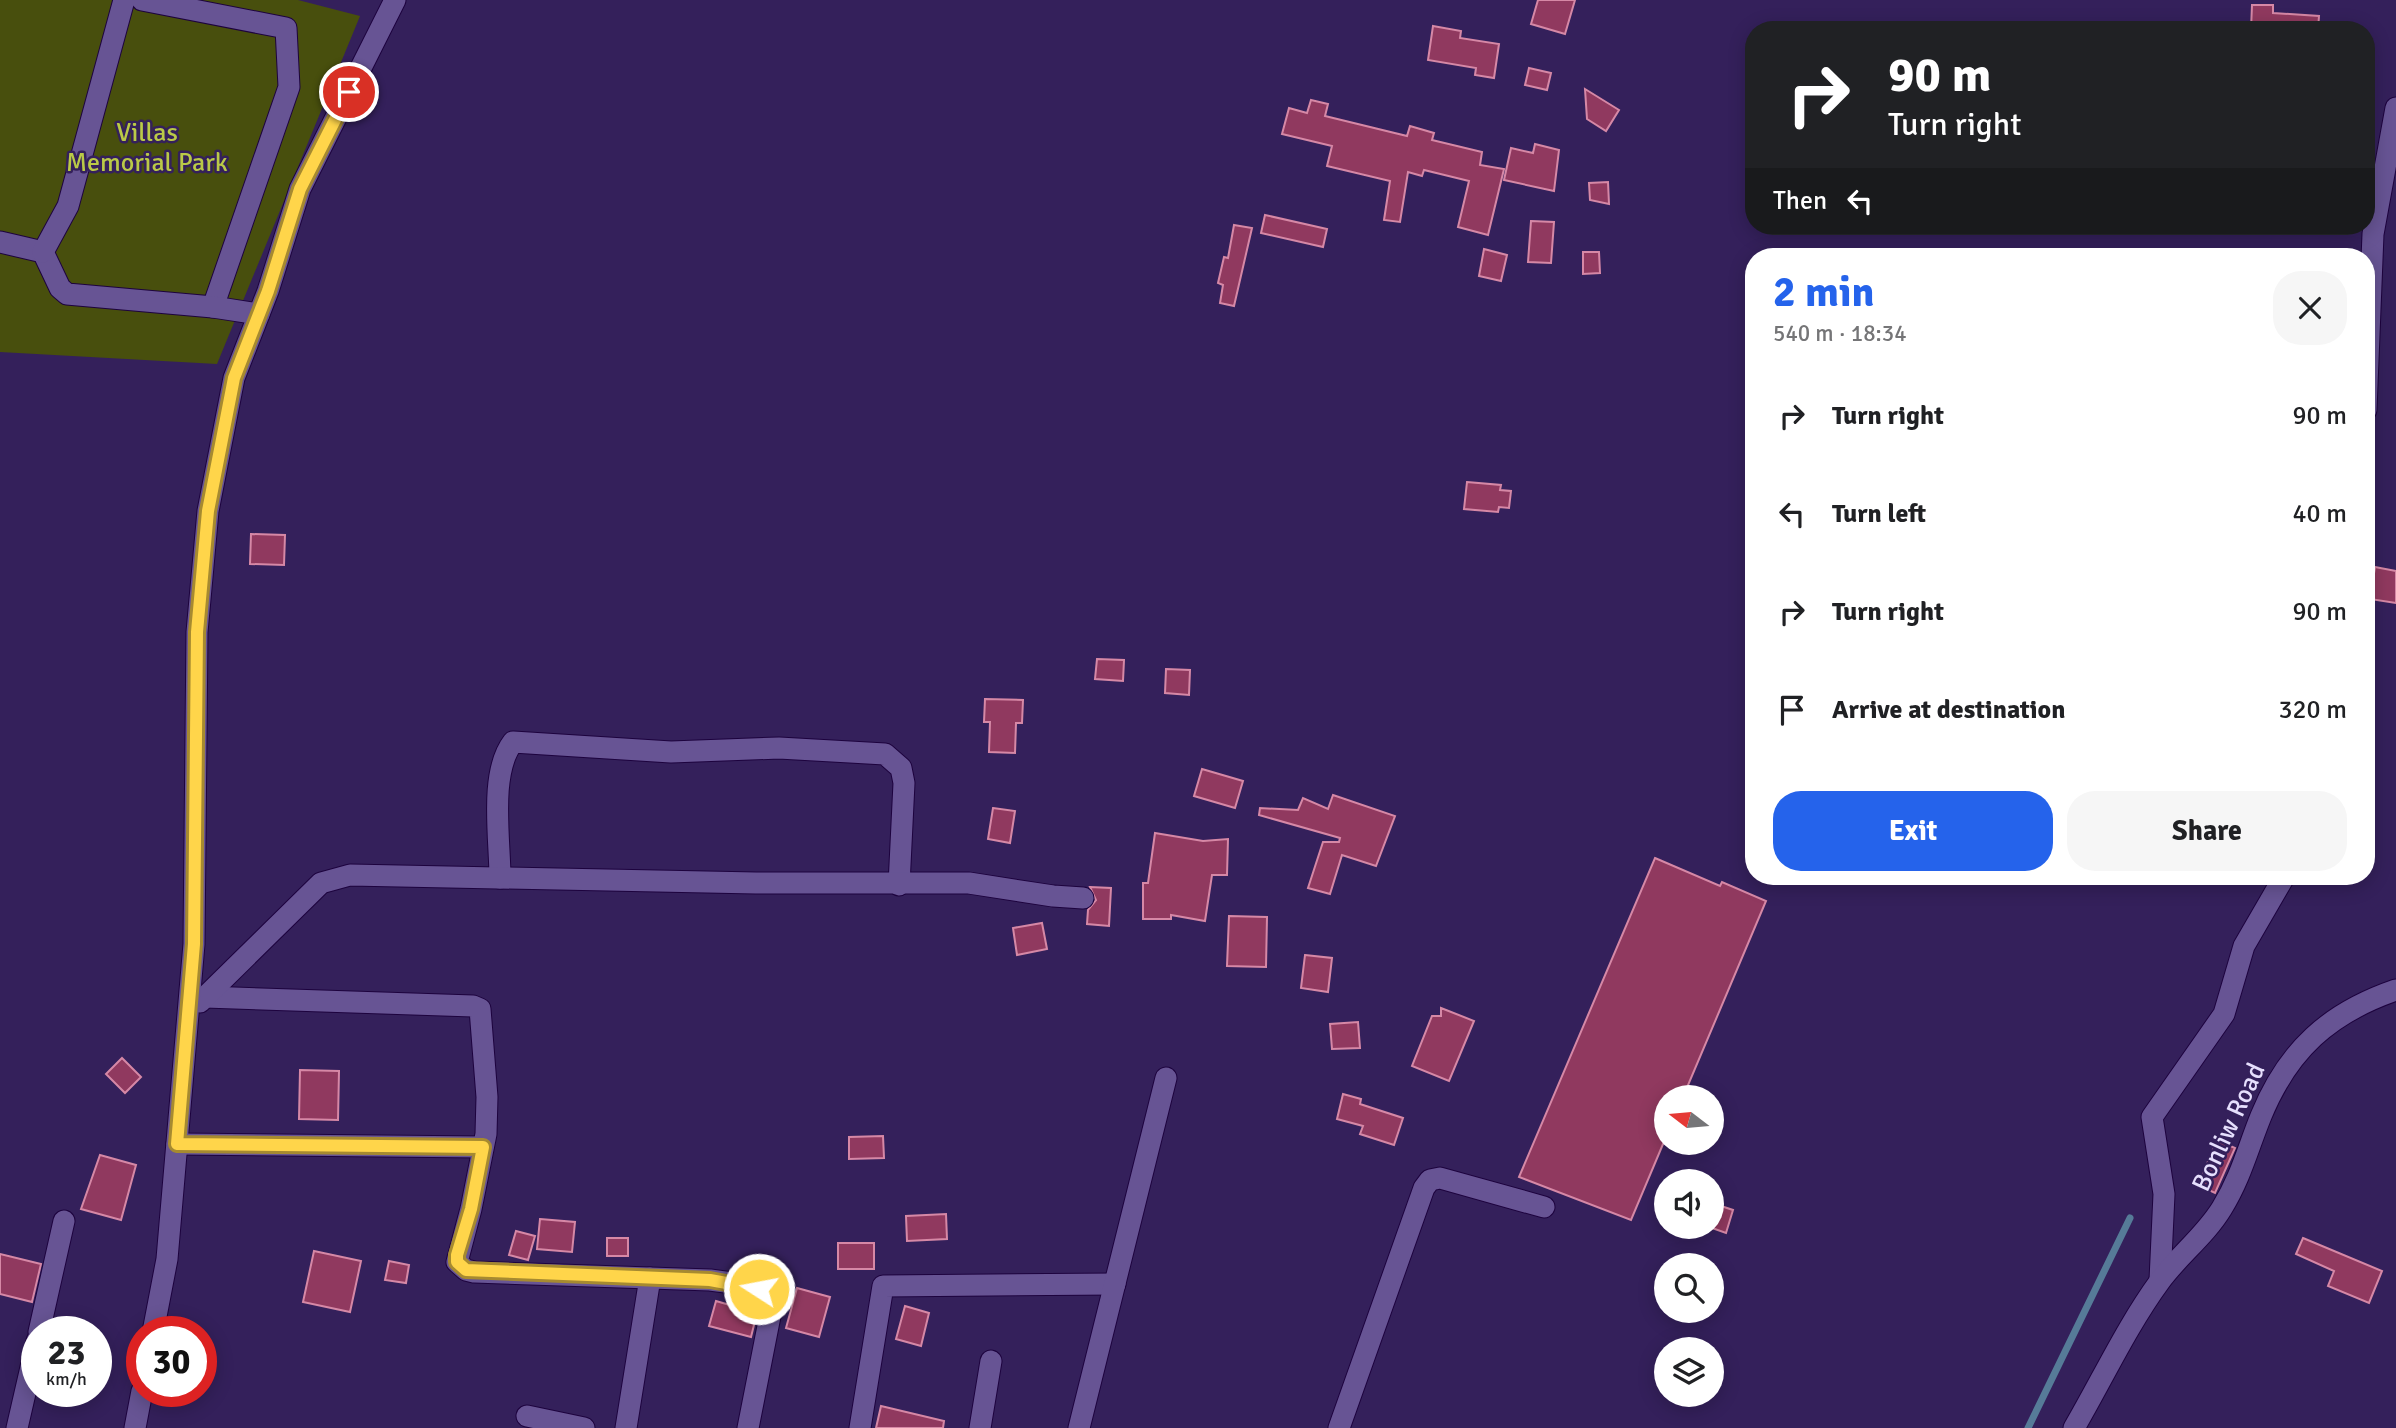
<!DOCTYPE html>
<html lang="en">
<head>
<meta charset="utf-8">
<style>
	body { margin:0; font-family:Signika,sans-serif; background:#f6f6f6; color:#202124; height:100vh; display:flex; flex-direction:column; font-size:26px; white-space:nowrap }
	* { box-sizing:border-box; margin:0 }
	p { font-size:23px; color:#757577 }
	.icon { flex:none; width:38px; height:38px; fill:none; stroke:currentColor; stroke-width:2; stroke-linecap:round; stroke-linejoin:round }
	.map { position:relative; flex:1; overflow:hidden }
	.details { position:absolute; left:1745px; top:248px; width:630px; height:637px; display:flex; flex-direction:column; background:#fff; border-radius:28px; box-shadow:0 4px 18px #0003 }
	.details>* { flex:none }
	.hud { position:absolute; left:1745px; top:21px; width:630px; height:214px; border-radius:28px; box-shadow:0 4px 18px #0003; background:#202124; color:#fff; overflow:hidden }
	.needle { width:46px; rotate:286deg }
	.fabs { position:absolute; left:1654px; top:1085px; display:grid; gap:14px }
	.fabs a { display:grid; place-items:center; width:70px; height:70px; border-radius:50%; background:#fff; box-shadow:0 4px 18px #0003; font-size:35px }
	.speed { position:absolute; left:21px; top:1316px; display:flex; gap:14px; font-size:35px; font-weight:700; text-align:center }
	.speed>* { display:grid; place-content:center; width:91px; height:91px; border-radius:50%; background:#fff; box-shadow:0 4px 18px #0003; line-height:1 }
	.speed small { font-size:18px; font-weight:400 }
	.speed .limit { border:10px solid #d22; background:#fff; color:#111 }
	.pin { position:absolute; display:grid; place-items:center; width:60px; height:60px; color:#fff; margin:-30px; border:4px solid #fff; border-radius:50%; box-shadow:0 2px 7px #0007 }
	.me { position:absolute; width:77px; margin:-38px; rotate:281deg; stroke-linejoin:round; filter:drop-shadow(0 0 5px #0008) }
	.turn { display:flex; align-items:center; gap:24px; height:147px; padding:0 28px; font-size:32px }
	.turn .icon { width:91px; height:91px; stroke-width:2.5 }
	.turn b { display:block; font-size:49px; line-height:60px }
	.then { display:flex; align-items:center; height:66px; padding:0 28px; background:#0003; gap:14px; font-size:26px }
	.round { display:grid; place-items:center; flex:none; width:74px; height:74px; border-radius:28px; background:#f6f6f6 }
	.headline { display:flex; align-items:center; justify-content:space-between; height:119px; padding:0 28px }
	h1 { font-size:42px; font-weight:700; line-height:52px; color:#2563eb }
	.action { display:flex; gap:14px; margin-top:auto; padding:14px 28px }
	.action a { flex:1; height:80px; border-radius:28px; background:#2563eb; color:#fff; font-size:28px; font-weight:700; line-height:80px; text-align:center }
	.action a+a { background:#f6f6f6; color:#202124 }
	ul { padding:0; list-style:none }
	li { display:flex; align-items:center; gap:21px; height:98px; padding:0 28px }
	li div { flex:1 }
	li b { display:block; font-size:26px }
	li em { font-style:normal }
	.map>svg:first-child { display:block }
	.green { fill:#484f0d }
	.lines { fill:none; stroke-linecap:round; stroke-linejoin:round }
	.stream { stroke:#567b98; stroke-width:7 }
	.building { fill:#90395f; stroke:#d688a6; stroke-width:2 }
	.minor-casing { stroke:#1d033e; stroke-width:23 }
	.minor { stroke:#675494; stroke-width:21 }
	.route-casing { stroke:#a68a30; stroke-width:18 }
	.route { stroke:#ffd54a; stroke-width:12 }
	.labels { text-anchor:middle; stroke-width:5; stroke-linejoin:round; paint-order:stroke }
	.park-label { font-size:26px; fill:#baca47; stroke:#34205b }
	.street-label { font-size:26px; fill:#e6dffd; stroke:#34205b }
</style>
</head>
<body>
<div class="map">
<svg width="2396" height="1428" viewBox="0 0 2396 1428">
	<rect width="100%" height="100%" fill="#34205b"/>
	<!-- green -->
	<polygon class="green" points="0,0 298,0 360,16 217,364 0,352"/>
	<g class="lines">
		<!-- stream -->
		<polyline class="stream" points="2028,1428 2130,1218"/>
	</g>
	<!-- building -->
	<g class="building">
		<polygon points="1538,0 1575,0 1565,34 1531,24"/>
		<polygon points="2252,5 2273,5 2273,13 2319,16 2318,30 2251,30"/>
		<polygon points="1433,26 1461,31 1460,38 1499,44 1494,78 1475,75 1476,68 1428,60"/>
		<polygon points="1529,68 1551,73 1547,90 1525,85"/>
		<polygon points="1585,89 1619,110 1606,131 1587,119"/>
		<polygon points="1311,100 1328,104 1325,116 1407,136 1410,126 1434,133 1432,140 1482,152 1480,165 1504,169 1488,235 1458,227 1469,181 1424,170 1422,176 1408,172 1400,222 1384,220 1390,181 1327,166 1332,146 1282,134 1289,108 1307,113"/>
		<polygon points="1535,144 1559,150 1554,191 1504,180 1511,148 1533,153"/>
		<polygon points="1608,182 1609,204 1590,200 1589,183"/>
		<polygon points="1265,215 1327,229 1323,247 1261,233"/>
		<polygon points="1531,221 1554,222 1551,263 1528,262"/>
		<polygon points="1234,225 1252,228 1234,306 1220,303 1223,285 1218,283 1224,257 1228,258"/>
		<polygon points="1484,249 1507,255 1501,281 1479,276"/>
		<polygon points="1583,252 1599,252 1600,273 1583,274"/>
		<polygon points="1467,482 1501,485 1500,490 1511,491 1509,508 1499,507 1498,512 1464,509"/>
		<polygon points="251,534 285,535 284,565 250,564"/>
		<polygon points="2375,567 2396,571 2396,603 2370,599"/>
		<polygon points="1097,659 1124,660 1123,681 1095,679"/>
		<polygon points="1166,669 1190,670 1189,695 1165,693"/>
		<polygon points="985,699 1023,700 1022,723 1016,723 1015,753 989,752 990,722 984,722"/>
		<polygon points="1202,769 1243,781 1235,808 1194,796"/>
		<polygon points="1333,795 1395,816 1376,866 1342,855 1330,894 1308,888 1323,842 1339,842 1340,838 1259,815 1260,808 1298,810 1303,798 1328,809"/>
		<polygon points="993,808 1015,811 1010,843 988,839"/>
		<polygon points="1155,833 1203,841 1228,839 1227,875 1212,875 1205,921 1171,915 1171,919 1143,919 1143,883 1148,883"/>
		<polygon points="1655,858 1720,886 1722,882 1766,901 1683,1097 1666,1097 1666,1137 1631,1220 1519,1177"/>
		<polygon points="1090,887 1111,888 1109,926 1087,924 1088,910 1096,900"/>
		<polygon points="1229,916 1267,917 1266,967 1227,966"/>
		<polygon points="1042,923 1047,949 1017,955 1013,928"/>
		<polygon points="1305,955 1332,958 1328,992 1301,988"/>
		<polygon points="1441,1008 1474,1021 1449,1081 1412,1066 1432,1016 1441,1016"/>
		<polygon points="1358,1022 1360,1048 1332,1049 1330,1024"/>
		<polygon points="122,1058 141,1077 125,1093 106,1074"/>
		<polygon points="300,1070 339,1071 338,1120 299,1119"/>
		<polygon points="1343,1094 1361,1099 1360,1104 1403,1118 1394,1145 1360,1134 1363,1126 1337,1119"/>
		<polygon points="883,1136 884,1158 849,1159 849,1137"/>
		<polygon points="2217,1140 2235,1148 2215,1193 2198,1185"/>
		<polygon points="100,1155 136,1165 121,1220 81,1209"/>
		<polygon points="1712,1203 1733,1210 1726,1233 1712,1228"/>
		<polygon points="946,1214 947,1239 907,1241 906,1216"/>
		<polygon points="540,1219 575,1222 572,1252 537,1249"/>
		<polygon points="516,1231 535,1236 528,1260 509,1255"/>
		<rect x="607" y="1238" width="21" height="18"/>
		<polygon points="2303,1238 2382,1271 2369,1303 2328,1286 2334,1271 2296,1254"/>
		<rect x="838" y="1243" width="36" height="26"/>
		<polygon points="314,1251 361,1261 350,1312 303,1302"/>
		<polygon points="0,1254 41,1264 32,1302 0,1294"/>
		<polygon points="389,1261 409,1265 406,1283 385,1280"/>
		<polygon points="797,1288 830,1297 819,1337 786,1328"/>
		<polygon points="716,1301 757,1313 751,1337 709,1326"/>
		<polygon points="905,1306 929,1313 921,1346 896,1339"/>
		<polygon points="881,1406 944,1421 943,1428 876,1428"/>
	</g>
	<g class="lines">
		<defs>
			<g id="minor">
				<polyline points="142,0 286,28 289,87 213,307"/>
				<polyline points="0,242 43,252 60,288 67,294 213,307 259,314"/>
				<polyline points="43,252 68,206 124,0"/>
				<polyline points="2366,410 2373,234 2396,108"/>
				<path d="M500 878C500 839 489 773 513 742L671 752 779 748 885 754 901 768 904 783 899 885"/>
				<polyline points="205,997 473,1006 480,1009 487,1097 486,1134 471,1209 457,1262 466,1270 474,1272 710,1280 748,1285 768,1296 771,1311 748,1428"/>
				<polyline points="200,1002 321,883 350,875 756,883 969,883 1053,896 1083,898"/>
				<polyline points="177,1144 483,1147"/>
				<polyline points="2160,1280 2164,1194 2152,1117 2224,1014 2244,946 2284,877"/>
				<polyline points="39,1332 64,1221"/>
				<polyline points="153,1332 167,1259 194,944 197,632 208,511 234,378 268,291 300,189 395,0"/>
				<polyline points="527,1416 584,1428"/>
				<polyline points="17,1428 37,1341"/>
				<polyline points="135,1428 142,1391"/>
				<polyline points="626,1428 650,1278"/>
				<polyline points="860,1428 883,1286 1115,1284"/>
				<polyline points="980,1428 991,1361"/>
				<polyline points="1079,1428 1166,1078"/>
				<polyline points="1339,1428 1424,1188 1430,1180 1440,1178 1544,1207"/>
				<path d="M2074 1428C2102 1380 2127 1326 2160 1281 2179 1255 2205 1236 2222 1208 2241 1177 2248 1148 2261 1116 2288 1050 2329 1013 2396 990"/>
			</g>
		</defs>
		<!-- minor casing -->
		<use href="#minor" class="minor-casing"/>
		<!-- minor -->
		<use href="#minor" class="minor"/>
	</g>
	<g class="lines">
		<defs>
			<polyline id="route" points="349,92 300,189 268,291 234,378 208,511 197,632 194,944 177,1144 483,1147 471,1209 457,1255 457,1262 466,1270 710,1280 759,1289"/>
		</defs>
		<!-- route casing -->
		<use href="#route" class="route-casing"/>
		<!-- route -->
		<use href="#route" class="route"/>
	</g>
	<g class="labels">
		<!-- park labels -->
		<g class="park-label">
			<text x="147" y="141">Villas<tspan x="147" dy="30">Memorial Park</tspan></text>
		</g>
		<!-- street labels -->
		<g class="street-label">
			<text transform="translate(2228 1127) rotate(-65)" y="9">Bonliw Road</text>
		</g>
	</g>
</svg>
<div class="fabs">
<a><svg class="needle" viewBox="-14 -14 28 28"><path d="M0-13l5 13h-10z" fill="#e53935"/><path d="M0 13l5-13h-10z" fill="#757577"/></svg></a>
<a><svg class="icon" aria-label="sound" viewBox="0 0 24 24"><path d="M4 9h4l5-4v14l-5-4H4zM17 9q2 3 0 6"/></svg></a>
<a><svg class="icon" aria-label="search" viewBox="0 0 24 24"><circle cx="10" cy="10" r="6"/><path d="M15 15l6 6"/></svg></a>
<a><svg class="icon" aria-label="layers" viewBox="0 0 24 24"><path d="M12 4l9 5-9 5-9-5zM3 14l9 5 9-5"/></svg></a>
</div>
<div class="speed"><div>23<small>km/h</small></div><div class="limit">30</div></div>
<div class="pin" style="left:349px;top:92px;background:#d93025"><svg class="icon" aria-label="arrive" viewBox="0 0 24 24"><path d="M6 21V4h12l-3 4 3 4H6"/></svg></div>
<svg class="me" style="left:759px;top:1289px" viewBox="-20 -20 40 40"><circle r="17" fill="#ffd54a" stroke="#fff" stroke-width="3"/><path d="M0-11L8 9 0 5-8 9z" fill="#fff"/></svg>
<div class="hud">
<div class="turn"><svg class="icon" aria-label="right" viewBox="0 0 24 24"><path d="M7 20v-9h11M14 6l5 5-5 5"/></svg><div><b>90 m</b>Turn right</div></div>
<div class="then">Then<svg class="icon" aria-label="left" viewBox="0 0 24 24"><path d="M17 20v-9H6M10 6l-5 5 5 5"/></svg></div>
</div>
<section class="details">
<div class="headline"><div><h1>2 min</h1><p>540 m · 18:34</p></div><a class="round"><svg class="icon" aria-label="close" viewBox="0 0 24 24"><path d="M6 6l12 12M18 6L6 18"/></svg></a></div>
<ul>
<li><svg class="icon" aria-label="right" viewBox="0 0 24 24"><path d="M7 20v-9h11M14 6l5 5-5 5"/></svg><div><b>Turn right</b></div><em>90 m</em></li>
<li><svg class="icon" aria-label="left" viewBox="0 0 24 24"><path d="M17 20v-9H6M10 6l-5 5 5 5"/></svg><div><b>Turn left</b></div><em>40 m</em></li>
<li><svg class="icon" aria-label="right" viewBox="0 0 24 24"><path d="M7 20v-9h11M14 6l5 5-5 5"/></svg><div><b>Turn right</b></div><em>90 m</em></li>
<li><svg class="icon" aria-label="arrive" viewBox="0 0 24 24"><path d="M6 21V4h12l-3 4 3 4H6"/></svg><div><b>Arrive at destination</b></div><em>320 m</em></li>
</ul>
<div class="action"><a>Exit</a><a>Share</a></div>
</section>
</div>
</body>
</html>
